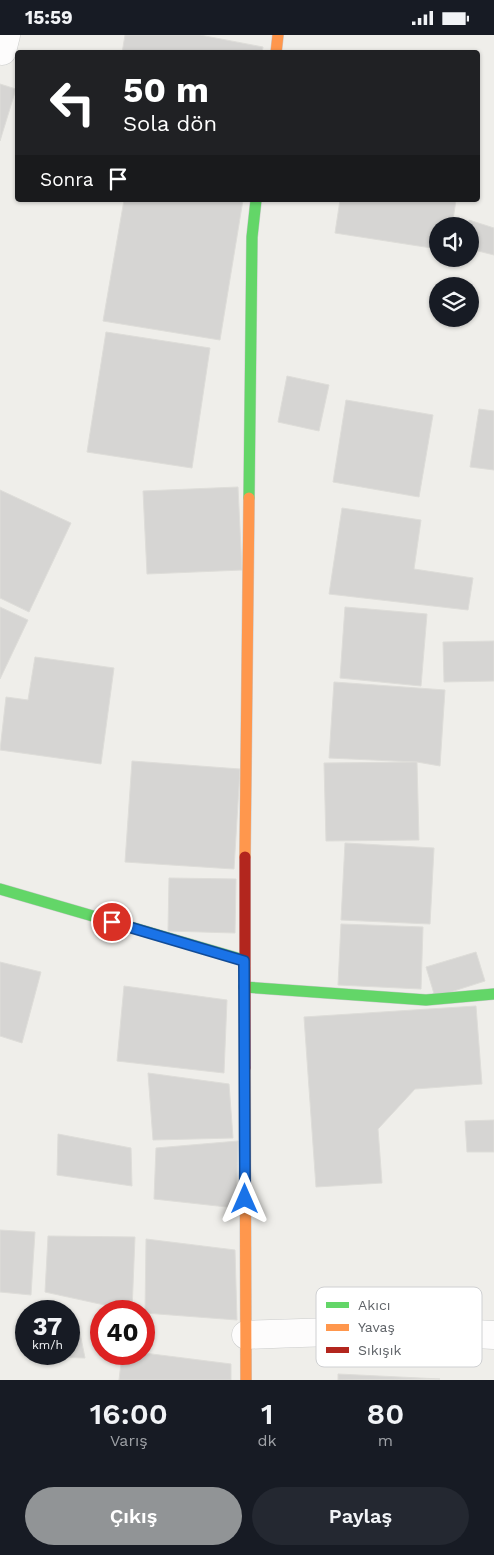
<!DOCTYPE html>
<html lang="tr">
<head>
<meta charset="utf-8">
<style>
	body { margin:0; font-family:"Work Sans",sans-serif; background:#242831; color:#f1f3f6; height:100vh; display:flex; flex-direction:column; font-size:19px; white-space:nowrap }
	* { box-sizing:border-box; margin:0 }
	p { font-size:16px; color:#9ea1a6 }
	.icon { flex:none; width:28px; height:28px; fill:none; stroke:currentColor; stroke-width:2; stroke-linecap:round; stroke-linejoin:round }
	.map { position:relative; height:1345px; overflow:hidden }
	.details { display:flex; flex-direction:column; background:#171b24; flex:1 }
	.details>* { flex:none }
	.banner { position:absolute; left:15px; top:15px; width:465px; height:152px; border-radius:5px; box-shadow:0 1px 4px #0004; background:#202124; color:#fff; overflow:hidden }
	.fabs { position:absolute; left:429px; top:182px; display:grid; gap:10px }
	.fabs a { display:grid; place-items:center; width:50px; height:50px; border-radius:50%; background:#171b24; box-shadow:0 1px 4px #0004; font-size:25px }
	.speed { position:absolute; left:15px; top:1265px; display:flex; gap:10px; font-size:25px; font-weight:700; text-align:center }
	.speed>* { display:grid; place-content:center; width:65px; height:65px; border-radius:50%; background:#171b24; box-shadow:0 1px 4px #0004; line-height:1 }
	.speed small { font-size:12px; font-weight:400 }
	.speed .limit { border:8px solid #d22; background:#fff; color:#111 }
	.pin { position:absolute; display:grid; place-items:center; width:42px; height:42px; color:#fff; margin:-21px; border:2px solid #fff; border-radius:50%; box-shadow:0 1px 5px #0007 }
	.me { position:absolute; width:55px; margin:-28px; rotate:0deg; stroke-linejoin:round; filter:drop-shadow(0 0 4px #0008) }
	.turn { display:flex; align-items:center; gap:18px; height:105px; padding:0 25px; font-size:22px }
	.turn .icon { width:65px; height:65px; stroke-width:2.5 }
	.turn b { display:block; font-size:35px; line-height:42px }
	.then { display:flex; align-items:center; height:48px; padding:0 25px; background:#0003; gap:10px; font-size:19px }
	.eta { display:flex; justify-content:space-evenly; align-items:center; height:85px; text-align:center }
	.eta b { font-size:30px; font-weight:600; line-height:35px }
	.primary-button { display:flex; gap:10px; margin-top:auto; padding:10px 25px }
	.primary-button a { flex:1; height:58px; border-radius:30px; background:#919496; color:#fff; font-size:20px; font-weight:600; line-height:58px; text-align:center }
	.primary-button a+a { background:#242831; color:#f1f3f6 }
	.status { display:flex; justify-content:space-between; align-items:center; height:35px; padding:0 25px; background:#171b24; direction:ltr }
	.status svg { height:14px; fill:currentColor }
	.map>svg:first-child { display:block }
	.building { fill:#d6d5d3; stroke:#deddd9 }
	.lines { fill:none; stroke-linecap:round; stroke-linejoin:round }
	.street-casing { stroke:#cbcccc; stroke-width:29 }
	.fast-casing { stroke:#cacacb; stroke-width:12 }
	.slow-casing { stroke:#cacacb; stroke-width:12 }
	.jam-casing { stroke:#cacacb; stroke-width:12 }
	.street { stroke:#fdfcfc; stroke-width:28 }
	.fast { stroke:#63d668; stroke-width:11 }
	.slow { stroke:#ff974d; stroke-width:11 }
	.jam { stroke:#b3261e; stroke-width:11 }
	.route-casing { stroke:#114b97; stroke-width:12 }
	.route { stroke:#1a73e8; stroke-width:9 }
	.key { fill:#fff; stroke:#cfd0d2; stroke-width:1 }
	.key-label { font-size:14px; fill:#5f6368 }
</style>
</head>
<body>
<div class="status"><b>15:59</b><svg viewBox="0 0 49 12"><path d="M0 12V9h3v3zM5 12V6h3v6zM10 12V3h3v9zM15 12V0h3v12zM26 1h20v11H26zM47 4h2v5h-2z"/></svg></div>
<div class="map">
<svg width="494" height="1345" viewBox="0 0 494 1345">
	<rect width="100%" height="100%" fill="#efeeea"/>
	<!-- building -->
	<g class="building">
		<polygon points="125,0 200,0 263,12 262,18 122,18"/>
		<polygon points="0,49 16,54 0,106"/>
		<polygon points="124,165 243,165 220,305 103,286"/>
		<polygon points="340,165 456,165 452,191 438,191 438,214 335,198"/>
		<polygon points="469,185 494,193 494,220 470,214 470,191 467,191"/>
		<polygon points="106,297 210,313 192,433 87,417"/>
		<polygon points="287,341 329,350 319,396 278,387"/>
		<polygon points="346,365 433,380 419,462 333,447"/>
		<polygon points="479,374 494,376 494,435 470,432"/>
		<polygon points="238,452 242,535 147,539 143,456"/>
		<polygon points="0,455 71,488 29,577 0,563"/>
		<polygon points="342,473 421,485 414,534 473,543 468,575 329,559"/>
		<polygon points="0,572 28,585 0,644"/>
		<polygon points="345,572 427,579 421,651 340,643"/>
		<polygon points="494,606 494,646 444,647 443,607"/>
		<polygon points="35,622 114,633 101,729 0,715 6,662 28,665"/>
		<polygon points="334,647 445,655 440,731 417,727 329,723"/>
		<polygon points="132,726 240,734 234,834 125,827"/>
		<polygon points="417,727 419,805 326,806 324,728"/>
		<polygon points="345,808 434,813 430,889 341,885"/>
		<polygon points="169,843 236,844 235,898 168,896"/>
		<polygon points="341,889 423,892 421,954 338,950"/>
		<polygon points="476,917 485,946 435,962 426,932"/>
		<polygon points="0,927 41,937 22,1008 0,1001"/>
		<polygon points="124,951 227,965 224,1038 117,1026"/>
		<polygon points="476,971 482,1049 415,1054 378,1094 382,1148 316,1152 304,982"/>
		<polygon points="148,1038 229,1049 233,1103 153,1105"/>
		<polygon points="494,1085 494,1117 467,1117 465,1086"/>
		<polygon points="58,1099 131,1113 132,1151 57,1140"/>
		<polygon points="238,1106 236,1173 154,1164 156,1113"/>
		<polygon points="0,1195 35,1197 31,1260 0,1257"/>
		<polygon points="48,1201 135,1202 132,1276 45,1257"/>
		<polygon points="146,1204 235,1215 237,1285 145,1278"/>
		<polygon points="69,1292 79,1293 85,1323 49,1322 48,1319 69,1319"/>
		<polygon points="144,1318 231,1329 231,1345 119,1345 122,1319"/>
		<polygon points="338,1339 440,1344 338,1345"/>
	</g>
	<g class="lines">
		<defs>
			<g id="street">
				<polyline points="2,16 6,0"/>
				<path d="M246 1300C329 1296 411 1295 494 1300"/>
			</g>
			<g id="fast">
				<polyline points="249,463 252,202 256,165"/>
				<polyline points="0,854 244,925"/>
				<polyline points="244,952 426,965 494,959"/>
			</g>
			<g id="slow">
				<polyline points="276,18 278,0"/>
				<polyline points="245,822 249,463"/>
				<polyline points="245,1033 246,1345"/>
			</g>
			<polyline id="jam" points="245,1033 245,822"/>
		</defs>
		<!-- street casing -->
		<use href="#street" class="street-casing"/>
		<!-- fast casing -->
		<use href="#fast" class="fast-casing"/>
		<!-- slow casing -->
		<use href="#slow" class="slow-casing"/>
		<!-- jam casing -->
		<use href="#jam" class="jam-casing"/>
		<!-- street -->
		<use href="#street" class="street"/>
		<!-- fast -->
		<use href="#fast" class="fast"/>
		<!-- slow -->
		<use href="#slow" class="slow"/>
		<!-- jam -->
		<use href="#jam" class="jam"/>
	</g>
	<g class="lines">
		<defs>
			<polyline id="route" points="112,887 244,926 245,1164"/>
		</defs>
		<!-- route casing -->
		<use href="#route" class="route-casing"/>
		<!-- route -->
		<use href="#route" class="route"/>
	</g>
	<!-- legend -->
	<rect x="316" y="1252" width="166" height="80" rx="8" class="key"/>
	<rect x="326" y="1267" width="23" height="6" fill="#63d668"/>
	<rect x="326" y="1289" width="23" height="7" fill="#ff974d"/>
	<rect x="326" y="1312" width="23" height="6" fill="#b3261e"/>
	<g class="key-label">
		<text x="358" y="1275">Akıcı</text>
		<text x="358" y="1297">Yavaş</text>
		<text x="358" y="1320">Sıkışık</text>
	</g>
</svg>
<div class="fabs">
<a><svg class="icon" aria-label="sound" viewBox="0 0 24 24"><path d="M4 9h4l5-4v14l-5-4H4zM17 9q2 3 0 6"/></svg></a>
<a><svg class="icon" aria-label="layers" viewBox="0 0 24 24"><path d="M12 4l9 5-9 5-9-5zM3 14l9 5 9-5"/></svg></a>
</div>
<div class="speed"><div>37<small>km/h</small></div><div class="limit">40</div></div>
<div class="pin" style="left:112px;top:887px;background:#d93025"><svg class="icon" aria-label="arrive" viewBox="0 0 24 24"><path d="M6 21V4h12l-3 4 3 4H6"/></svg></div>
<svg class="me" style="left:245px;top:1164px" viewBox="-20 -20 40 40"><path d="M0-17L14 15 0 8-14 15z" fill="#1a73e8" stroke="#fff" stroke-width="4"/></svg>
<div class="banner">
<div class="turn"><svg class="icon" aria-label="left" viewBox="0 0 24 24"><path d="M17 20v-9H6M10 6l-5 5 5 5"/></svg><div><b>50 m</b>Sola dön</div></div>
<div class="then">Sonra<svg class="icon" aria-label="arrive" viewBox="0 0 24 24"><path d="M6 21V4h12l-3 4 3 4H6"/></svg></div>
</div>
</div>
<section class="details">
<div class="eta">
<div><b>16:00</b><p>Varış</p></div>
<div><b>1</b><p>dk</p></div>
<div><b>80</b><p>m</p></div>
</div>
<div class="primary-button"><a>Çıkış</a><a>Paylaş</a></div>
</section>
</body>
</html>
